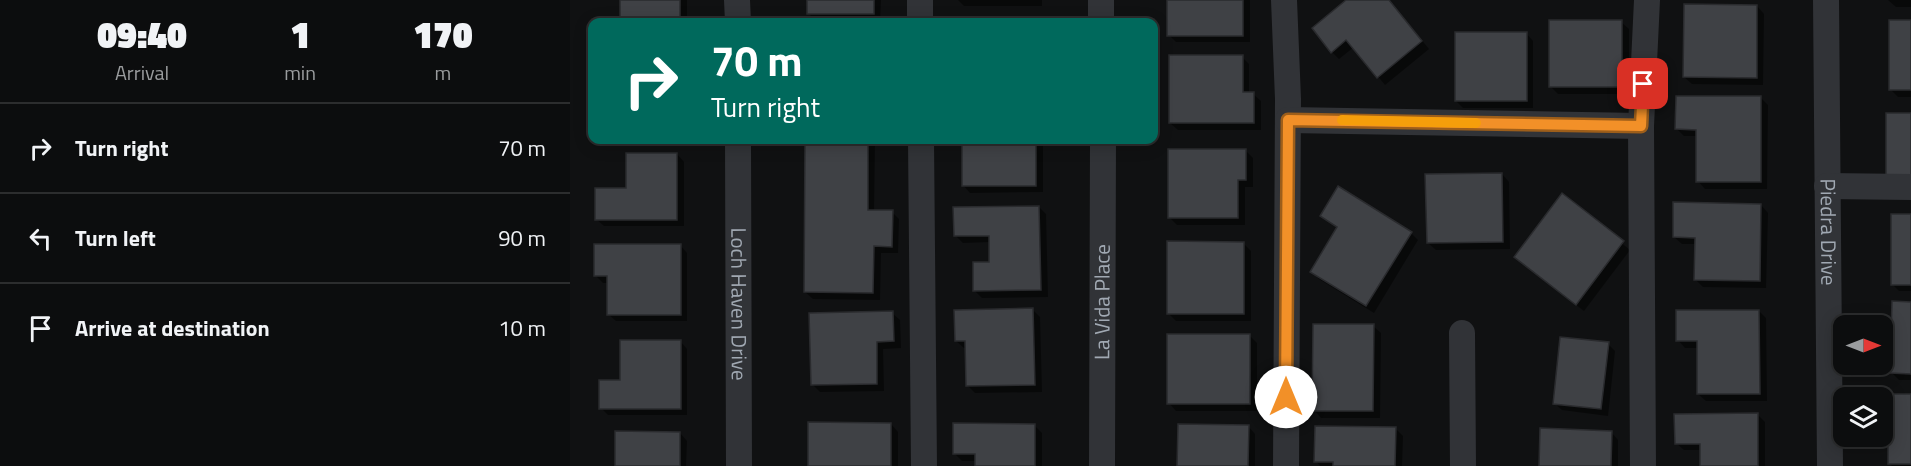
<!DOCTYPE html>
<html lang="en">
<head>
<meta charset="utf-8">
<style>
	body { margin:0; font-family:"Titillium Web",sans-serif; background:#151617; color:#f1f3f6; height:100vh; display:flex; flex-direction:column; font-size:22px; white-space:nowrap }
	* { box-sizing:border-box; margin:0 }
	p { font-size:20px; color:#9a9c9e }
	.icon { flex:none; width:33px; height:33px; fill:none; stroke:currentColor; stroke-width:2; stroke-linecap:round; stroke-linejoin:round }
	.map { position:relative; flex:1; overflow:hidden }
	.drawer { display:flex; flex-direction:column; background:#0c0d0e; width:570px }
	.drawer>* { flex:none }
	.banner { position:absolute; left:18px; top:18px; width:570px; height:126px; border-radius:12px; box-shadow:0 3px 15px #0003,0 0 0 2px #2c2d2e; background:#00695c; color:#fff; overflow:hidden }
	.needle { width:39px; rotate:90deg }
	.fabs { position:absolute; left:1263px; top:315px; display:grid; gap:12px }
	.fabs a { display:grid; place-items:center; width:60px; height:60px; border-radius:12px; background:#0c0d0e; box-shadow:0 3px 15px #0003,0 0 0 2px #2c2d2e; font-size:30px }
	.pin { position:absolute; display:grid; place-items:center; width:51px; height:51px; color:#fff; margin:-26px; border-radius:12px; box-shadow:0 3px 9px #0006 }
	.me { position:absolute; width:66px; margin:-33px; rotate:0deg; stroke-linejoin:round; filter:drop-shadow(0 0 4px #0008) }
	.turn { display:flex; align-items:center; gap:21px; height:126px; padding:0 24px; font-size:27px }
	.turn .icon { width:78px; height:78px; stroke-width:2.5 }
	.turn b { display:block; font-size:42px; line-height:51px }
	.eta { display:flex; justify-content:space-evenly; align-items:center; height:102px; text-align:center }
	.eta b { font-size:36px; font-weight:800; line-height:42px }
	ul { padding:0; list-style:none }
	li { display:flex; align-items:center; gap:18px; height:90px; padding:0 24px; border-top:2px solid #2c2d2e }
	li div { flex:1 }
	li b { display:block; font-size:22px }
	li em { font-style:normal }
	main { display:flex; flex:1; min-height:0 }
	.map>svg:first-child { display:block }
	.shadow { fill:#0007 }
	.building { fill:#3f4145; stroke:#2a2b2e; stroke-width:1.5 }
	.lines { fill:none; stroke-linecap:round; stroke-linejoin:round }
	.minor { stroke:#313337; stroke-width:26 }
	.route-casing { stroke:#9d5e1a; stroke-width:15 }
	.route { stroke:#f29028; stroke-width:10 }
	.slow { stroke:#f59e0b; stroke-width:10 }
	.labels { text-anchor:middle; stroke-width:6; stroke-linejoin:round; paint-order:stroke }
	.street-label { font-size:21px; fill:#a1a9b3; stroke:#0b0c0d }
</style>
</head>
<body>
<main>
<section class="drawer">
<div class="eta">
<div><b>09:40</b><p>Arrival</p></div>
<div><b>1</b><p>min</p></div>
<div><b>170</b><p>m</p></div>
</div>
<ul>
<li><svg class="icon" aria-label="right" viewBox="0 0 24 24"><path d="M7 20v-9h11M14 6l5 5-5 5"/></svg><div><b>Turn right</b></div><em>70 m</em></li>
<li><svg class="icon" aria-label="left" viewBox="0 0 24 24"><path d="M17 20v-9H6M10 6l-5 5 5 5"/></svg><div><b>Turn left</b></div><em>90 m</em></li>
<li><svg class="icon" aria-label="arrive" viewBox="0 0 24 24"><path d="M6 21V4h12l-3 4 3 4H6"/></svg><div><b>Arrive at destination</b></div><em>10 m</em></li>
</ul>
</section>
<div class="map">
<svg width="1341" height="466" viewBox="0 0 1341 466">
	<rect width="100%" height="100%" fill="#101112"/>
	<!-- shadow -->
	<g class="shadow">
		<rect x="51" y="0" width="66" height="22"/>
		<polygon points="239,0 311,0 310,21 246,21 239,14"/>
		<polygon points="388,0 472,0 472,6 394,6"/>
		<polygon points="599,0 680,0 680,42 606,42 599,35"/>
		<polygon points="778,0 819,0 859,49 815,85 784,47 769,59 762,52"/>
		<polygon points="1318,0 1341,0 1341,7 1326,7"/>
		<polygon points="1187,6 1194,14 1193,85 1122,84 1114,77"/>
		<polygon points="1341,21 1341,97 1328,97 1320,89"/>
		<polygon points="1051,22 1059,29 1059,94 988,94 980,86"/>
		<polygon points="956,33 963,41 963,108 893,108 886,101"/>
		<polygon points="672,57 679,64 679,94 683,94 691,101 691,130 608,130 600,123"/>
		<polygon points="1191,98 1198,105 1197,189 1135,189 1128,181 1128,136 1114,136 1107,129"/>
		<polygon points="237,140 305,140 304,211 322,212 329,219 328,253 311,253 310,300 243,299 235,292"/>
		<polygon points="393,140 473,140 473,192 400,193 393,185"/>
		<polygon points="675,150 683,158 683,187 675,187 675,225 607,225 599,217"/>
		<polygon points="107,154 114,162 114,226 34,226 26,219 57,189"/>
		<polygon points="932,174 939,182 940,249 866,250 858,243"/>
		<polygon points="992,195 1060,250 1014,311 953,264"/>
		<polygon points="1191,205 1198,213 1196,288 1133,287 1126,280 1126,244 1112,244 1104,237"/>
		<polygon points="469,207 476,214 478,297 412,298 405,291 421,263 420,242 393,243 386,236"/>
		<polygon points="1341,215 1341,291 1329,291 1322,284"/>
		<polygon points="752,216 841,233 848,240 804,313 749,279 741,271 768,229"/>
		<polygon points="673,243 681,251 681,321 606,321 598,313"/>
		<polygon points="110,245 117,253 117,321 46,321 38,314 38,283 33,283 25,275"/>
		<polygon points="1341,303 1341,380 1329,380 1322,373"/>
		<polygon points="463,310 470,317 472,392 405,393 397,385 397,348 394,348 386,341"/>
		<polygon points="1189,311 1196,318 1197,401 1136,401 1128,394 1128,348 1115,348 1108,340"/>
		<polygon points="322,313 330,320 331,348 313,349 314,391 250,392 242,384"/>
		<polygon points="803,326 811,333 810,418 751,418 744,410"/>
		<polygon points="680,336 687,343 687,411 606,411 599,403"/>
		<polygon points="110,341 117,349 117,415 38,415 31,408 51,381"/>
		<polygon points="1038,344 1045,351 1038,416 992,410 984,403"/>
		<polygon points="1341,396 1341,466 1322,466 1319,463"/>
		<polygon points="1188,415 1195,422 1195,466 1132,466 1132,450 1114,450 1106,443"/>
		<polygon points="321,424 328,432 328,466 240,466"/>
		<polygon points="465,426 472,433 472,466 406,466 406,461 392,461 384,453"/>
		<polygon points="678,426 685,434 685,466 609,466"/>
		<polygon points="825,428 833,436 832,466 750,466 746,461"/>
		<polygon points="1041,432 1048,440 1048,466 971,466"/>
		<polygon points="110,433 117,441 116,466 46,466"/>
	</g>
	<!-- building -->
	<g class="building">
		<rect x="50" y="0" width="60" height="22"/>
		<rect x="237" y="0" width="67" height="14"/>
		<rect x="597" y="0" width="76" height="36"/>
		<polygon points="776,0 819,0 852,41 807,78 776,40 761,53 742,28"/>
		<polygon points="1114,4 1187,5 1187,78 1113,77"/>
		<rect x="979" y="20" width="73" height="67"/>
		<rect x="1319" y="20" width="22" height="70"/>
		<rect x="885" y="32" width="72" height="69"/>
		<polygon points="599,55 673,55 673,92 684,92 684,123 599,123"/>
		<polygon points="1106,96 1191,96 1191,182 1126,182 1126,130 1105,129"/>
		<rect x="1316" y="113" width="25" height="67"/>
		<polygon points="235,140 298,140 298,210 323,210 322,247 304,246 303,293 234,292"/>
		<rect x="392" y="140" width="74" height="46"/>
		<polygon points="598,149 676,149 676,180 668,180 668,218 598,218"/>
		<polygon points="56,153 107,153 107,220 25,220 25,188 56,188"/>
		<polygon points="932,173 933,242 857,243 855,174"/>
		<polygon points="768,186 842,232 796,306 740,272 767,227 750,216"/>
		<polygon points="992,193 1054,241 1006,305 944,257"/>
		<polygon points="1103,202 1191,204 1190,281 1124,280 1125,238 1103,237"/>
		<polygon points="469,206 471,290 403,291 403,262 419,262 419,236 384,236 383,207"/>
		<rect x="1321" y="214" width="20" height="71"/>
		<polygon points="597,241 674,242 674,314 597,314"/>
		<polygon points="24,244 111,244 111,315 37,315 37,276 24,276"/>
		<polygon points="1322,301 1341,302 1341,374 1320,373"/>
		<polygon points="463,308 465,385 396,386 395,341 385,341 384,310"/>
		<polygon points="1106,310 1189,310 1190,394 1127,394 1127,341 1106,341"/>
		<polygon points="323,311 324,341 307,342 307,384 241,385 239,313"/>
		<polygon points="743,324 804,324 803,411 742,411"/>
		<rect x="597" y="334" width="83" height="70"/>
		<polygon points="990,337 1039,342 1031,409 983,404"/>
		<polygon points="50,340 111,340 111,409 29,409 29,380 50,380"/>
		<rect x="1318" y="394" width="23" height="70"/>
		<polygon points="1188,413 1188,466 1130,466 1130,444 1105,444 1104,414"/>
		<polygon points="238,422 321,423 321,466 238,466"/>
		<polygon points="383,423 465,424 465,466 405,466 405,454 383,454"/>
		<polygon points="608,424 679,425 678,466 607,466"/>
		<polygon points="745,426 826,427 825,466 763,466 763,462 744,462"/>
		<polygon points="970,428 1042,431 1041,466 969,466"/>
		<polygon points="45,431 110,432 110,466 45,466"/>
	</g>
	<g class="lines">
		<!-- minor -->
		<g class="minor">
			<polyline points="167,0 168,22"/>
			<polyline points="350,0 350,22"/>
			<polyline points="531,0 531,22"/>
			<polyline points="714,0 718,99 716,466"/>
			<path id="s1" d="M1256 0 1260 466"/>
			<polyline points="718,120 1071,126"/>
			<path id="s2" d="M168 140 169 466"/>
			<polyline points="351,140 354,466"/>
			<polyline points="1257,186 1341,187"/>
			<polyline points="892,333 893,466"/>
			<path id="s3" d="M532 466 533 140"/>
			<polyline points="1073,466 1071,126 1077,0"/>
		</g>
	</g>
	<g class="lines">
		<defs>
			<polyline id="route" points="716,397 718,120 1071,126 1073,84"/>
		</defs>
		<!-- route casing -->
		<use href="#route" class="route-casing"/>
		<!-- route -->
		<use href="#route" class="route"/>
		<!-- slow -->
		<polyline class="slow" points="772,120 906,123"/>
	</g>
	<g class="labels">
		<!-- street labels -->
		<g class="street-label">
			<text dy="7" stroke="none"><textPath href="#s1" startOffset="232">Piedra Drive</textPath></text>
			<text dy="7" stroke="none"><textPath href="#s2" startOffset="164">Loch Haven Drive</textPath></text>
			<text dy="7" stroke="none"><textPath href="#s3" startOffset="164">La Vida Place</textPath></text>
		</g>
	</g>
</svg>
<div class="fabs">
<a><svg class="needle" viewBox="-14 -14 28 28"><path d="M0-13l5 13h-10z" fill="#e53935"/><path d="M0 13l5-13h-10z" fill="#9a9c9e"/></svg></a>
<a><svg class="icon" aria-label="layers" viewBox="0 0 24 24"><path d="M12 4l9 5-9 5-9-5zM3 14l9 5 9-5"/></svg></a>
</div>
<div class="pin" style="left:1073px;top:84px;background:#d93025"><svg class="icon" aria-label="arrive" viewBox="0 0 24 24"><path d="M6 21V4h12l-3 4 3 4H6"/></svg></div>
<svg class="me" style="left:716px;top:397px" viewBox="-20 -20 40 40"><circle r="19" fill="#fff"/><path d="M0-13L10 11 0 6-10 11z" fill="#f29028"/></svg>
<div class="banner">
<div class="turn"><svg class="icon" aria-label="right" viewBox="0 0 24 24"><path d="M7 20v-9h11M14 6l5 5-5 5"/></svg><div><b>70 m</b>Turn right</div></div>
</div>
</div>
</main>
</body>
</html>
